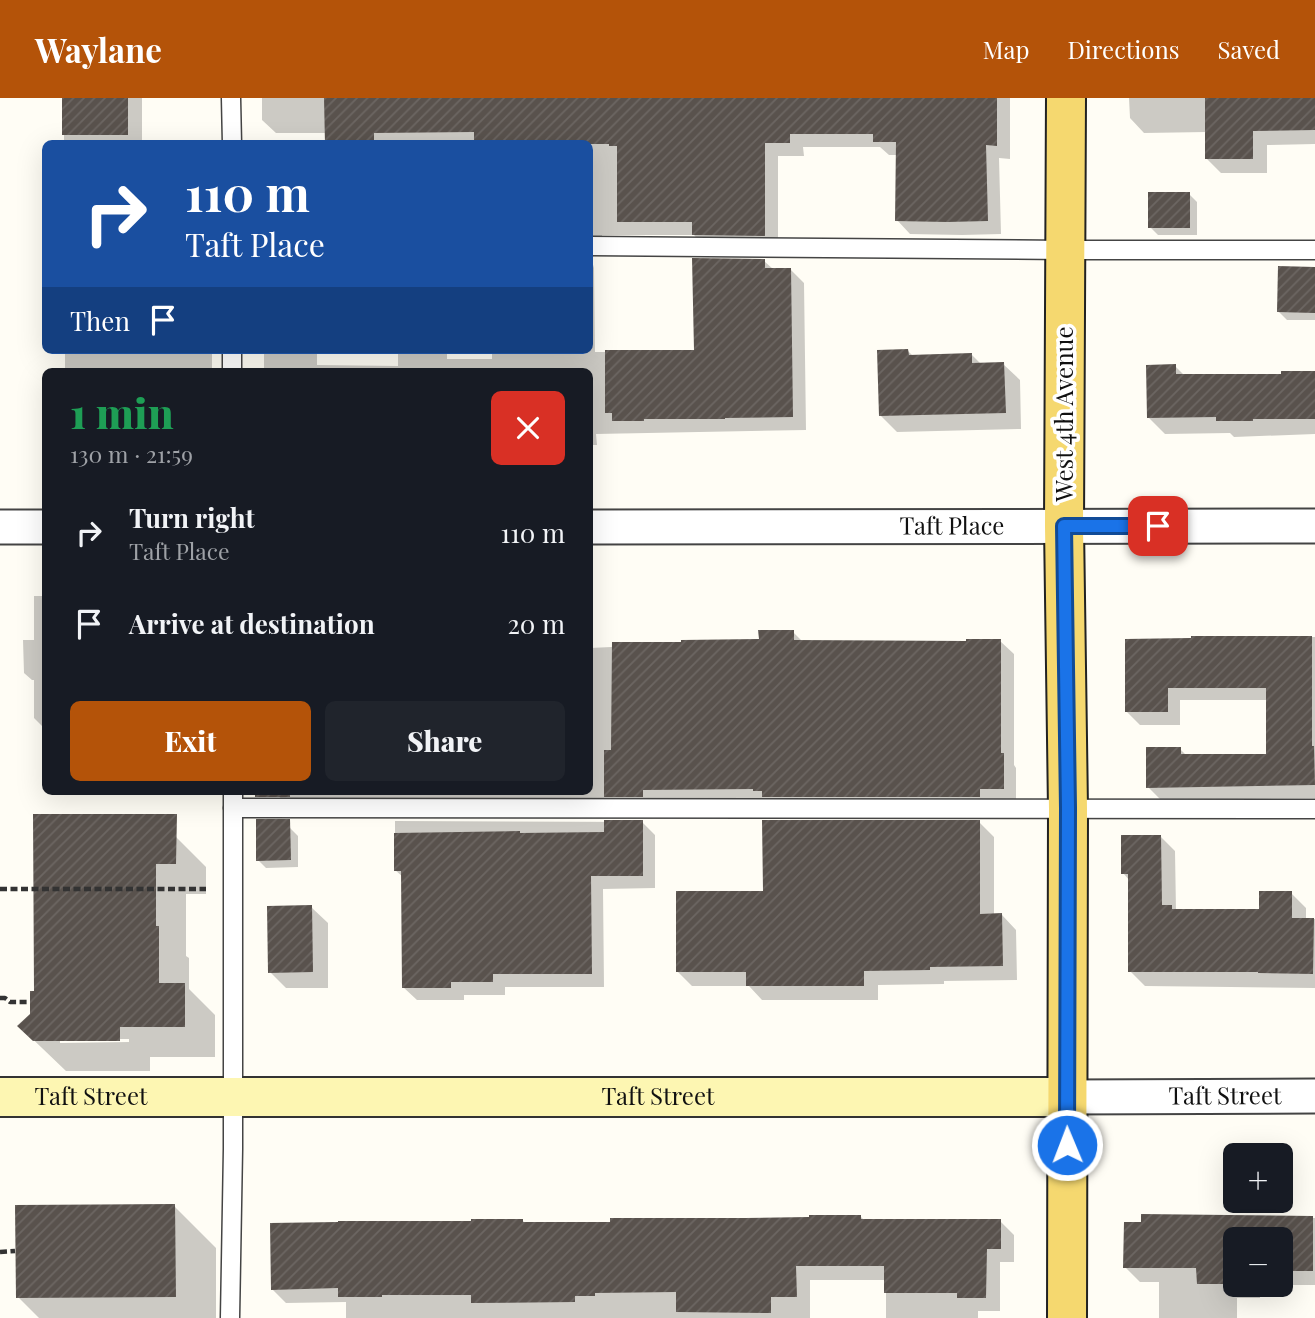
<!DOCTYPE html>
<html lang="en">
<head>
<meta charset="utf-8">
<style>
	body { margin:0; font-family:"Playfair Display",serif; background:#20242c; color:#f1f3f6; height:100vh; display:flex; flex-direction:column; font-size:26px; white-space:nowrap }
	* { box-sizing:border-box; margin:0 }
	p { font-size:23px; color:#9ea1a6 }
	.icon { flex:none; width:38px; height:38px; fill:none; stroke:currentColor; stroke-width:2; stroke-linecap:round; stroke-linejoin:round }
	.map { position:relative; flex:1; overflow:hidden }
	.drawer { position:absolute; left:42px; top:270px; width:551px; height:427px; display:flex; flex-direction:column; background:#171b24; border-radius:10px; box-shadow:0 7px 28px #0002 }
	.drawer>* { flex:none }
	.banner { position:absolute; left:42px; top:42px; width:551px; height:214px; border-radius:10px; box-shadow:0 7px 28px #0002; background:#1a4fa0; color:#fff; overflow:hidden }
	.buttons { position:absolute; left:1223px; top:1045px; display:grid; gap:14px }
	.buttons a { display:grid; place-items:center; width:70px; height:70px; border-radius:10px; background:#171b24; box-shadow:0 7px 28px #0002; font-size:35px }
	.pin { position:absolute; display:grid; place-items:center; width:60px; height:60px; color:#fff; margin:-30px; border-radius:14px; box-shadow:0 4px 10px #0006 }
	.me { position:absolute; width:77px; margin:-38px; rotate:359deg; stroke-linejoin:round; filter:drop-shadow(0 0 5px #0008) }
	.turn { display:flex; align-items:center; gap:24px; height:147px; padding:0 28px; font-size:32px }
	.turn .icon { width:91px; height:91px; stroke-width:2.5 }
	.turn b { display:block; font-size:49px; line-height:60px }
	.then { display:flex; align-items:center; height:66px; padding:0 28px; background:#0003; gap:14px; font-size:26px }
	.round { display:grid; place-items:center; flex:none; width:74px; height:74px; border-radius:10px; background:#20242c }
	.head { display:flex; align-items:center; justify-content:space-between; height:119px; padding:0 28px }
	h1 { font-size:42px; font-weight:800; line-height:52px; color:#1e9e55 }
	.cta { display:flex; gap:14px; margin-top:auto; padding:14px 28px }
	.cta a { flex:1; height:80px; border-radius:10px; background:#b45309; color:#fff; font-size:28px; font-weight:800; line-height:80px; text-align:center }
	.cta a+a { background:#20242c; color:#f1f3f6 }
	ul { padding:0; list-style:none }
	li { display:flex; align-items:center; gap:21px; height:91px; padding:0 28px }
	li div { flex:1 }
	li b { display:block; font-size:26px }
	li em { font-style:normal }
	header { display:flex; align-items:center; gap:42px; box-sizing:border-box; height:98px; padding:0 35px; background:#b45309; color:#fff }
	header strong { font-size:33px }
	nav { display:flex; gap:38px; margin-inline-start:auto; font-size:24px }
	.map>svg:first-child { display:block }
	.shadow { fill:#0003; fill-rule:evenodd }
	.building { fill:url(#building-hatch) }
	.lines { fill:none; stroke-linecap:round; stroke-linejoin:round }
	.lane-casing { stroke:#444; stroke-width:21 }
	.street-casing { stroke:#444; stroke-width:37 }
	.secondary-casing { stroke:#333; stroke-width:42 }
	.primary-casing { stroke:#222; stroke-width:42 }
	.path { stroke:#333; stroke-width:4.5; stroke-dasharray:7 3.5; stroke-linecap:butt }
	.lane { stroke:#fff; stroke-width:18 }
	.street { stroke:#fff; stroke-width:33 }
	.secondary { stroke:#fdf6b2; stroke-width:38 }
	.primary { stroke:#f5d86f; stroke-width:38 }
	.route-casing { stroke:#114b97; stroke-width:18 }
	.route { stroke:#1a73e8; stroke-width:12 }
	.labels { text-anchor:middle; stroke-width:7; stroke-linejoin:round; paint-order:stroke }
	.street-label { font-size:24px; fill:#111; stroke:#fff }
</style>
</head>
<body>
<header>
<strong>Waylane</strong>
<nav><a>Map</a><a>Directions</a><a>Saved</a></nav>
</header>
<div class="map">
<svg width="1315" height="1220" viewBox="0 0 1315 1220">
	<defs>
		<pattern id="building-hatch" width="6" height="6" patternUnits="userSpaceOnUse" patternTransform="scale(1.75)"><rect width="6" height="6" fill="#59524d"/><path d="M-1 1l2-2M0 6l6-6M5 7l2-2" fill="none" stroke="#6c6662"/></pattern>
	</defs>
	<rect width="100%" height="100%" fill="#fffdf5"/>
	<!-- shadow -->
	<g class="shadow">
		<rect x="64" y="0" width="78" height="46"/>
		<polygon points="262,0 1010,0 1010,61 999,60 1001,136 962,137 910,136 897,122 898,57 889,57 880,49 803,49 804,58 778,58 778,151 707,151 694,137 602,137 602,138 594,138 594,156 592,163 594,170 595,254 696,254 764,163 773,171 790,171 804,185 806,332 596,336 597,347 590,347 590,273 264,273 264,252 317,252 317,267 398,268 398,252 447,252 447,261 492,261 492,252 590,252 590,46 327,46 327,35 276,35 262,22"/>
		<polygon points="1129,0 1315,0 1315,46 1267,47 1267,75 1221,75 1207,61 1207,34 1144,35 1130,20"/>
		<polygon points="1189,96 1197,104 1197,137 1158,137 1150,129"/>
		<polygon points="1315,171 1315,222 1287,222 1279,214"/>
		<polygon points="65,252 212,252 212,273 63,273 63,271 65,271"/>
		<polygon points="908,253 914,259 972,257 981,266 1003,266 1020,282 1021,331 897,334 881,318"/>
		<polygon points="1175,268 1184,277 1282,277 1315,274 1315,336 1234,339 1230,335 1165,336 1149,320"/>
		<polygon points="34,498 46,498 46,628 42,628 34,620 34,582 32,582 24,575 23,542 34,542"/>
		<polygon points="793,534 803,544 967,545 1000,543 1014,556 1014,667 1016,670 1016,704 286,706 274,693 590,693 590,550 760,542"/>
		<polygon points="1315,539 1315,700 1161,702 1148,689 1180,651 1187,658 1268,658 1268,602 1180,602 1180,627 1140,627 1126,613 1192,542 1192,540"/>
		<polygon points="395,723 642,724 655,737 655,790 603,791 604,889 505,889 505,897 464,897 464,902 417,902 403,889 403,779 395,772"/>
		<polygon points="979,724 994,739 994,817 1002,817 1016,832 1017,882 944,883 944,886 878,887 878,902 762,902 749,888 692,888 677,873 765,795"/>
		<polygon points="290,730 298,738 298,769 266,770 258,762"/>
		<path d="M175 738 206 769V796H186V858L189 860V891L215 917V959H150V973H66L19 928 32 916 36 895ZM60 941H129V944L60 945Z"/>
		<polygon points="1160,738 1175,753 1176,813 1261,813 1291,795 1306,810 1306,821 1315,821 1315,890 1145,888 1130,873 1130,783 1123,775"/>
		<polygon points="311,809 328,825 328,890 286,890 270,874"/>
		<polygon points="174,1108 216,1150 216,1220 39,1220 18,1199"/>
		<path d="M1143 1117 1315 1120V1187H1260V1200H1237V1220H1159V1184H1140L1125 1169 1143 1126ZM1236 1141H1281V1186H1236Z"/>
		<polygon points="861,1119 865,1123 1000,1123 1014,1137 1014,1164 1000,1164 1000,1213 978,1213 978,1220 886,1220 886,1182 810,1182 810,1220 346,1220 346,1204 286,1205 272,1191 523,1123 525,1125 612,1125"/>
	</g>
	<!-- building -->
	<g class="building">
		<rect x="62" y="0" width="66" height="37"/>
		<polygon points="324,0 997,0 997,48 986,47 988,123 947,124 895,123 896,44 873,44 873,36 790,36 790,45 765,45 765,138 692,137 692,124 617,124 617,48 609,48 609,46 474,46 474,34 374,35 374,46 325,46"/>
		<polygon points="1205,0 1315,0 1315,32 1253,33 1253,61 1205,61"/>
		<rect x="1148" y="94" width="42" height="36"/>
		<polygon points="692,160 765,161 765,170 791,170 793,319 725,320 725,321 644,321 644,323 612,323 612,315 605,315 605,252 694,252"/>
		<polygon points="1278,168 1315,169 1315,215 1277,214"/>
		<polygon points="908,251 909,257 972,255 972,265 1004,264 1006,315 879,318 877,252"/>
		<polygon points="1176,266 1176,276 1281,276 1281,273 1315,273 1315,321 1253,321 1253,323 1216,323 1216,319 1147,320 1146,267"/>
		<polygon points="758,532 794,532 794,542 966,543 966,541 1001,541 1001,655 1004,655 1004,691 980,691 980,699 762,699 762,693 753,693 753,691 643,692 643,699 604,699 604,652 611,652 612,544 681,544 681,542 759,541"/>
		<polygon points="1191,538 1312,538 1312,648 1314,648 1315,687 1146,690 1146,649 1181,649 1181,656 1266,656 1266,590 1168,590 1168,614 1125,614 1125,541 1191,540"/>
		<rect x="255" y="693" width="35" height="6"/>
		<polygon points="33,716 177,716 176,766 156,766 156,828 159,828 159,885 185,885 185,929 120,929 120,943 33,943 17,928 30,916 30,893 34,893"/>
		<polygon points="256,721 290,721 291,762 256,763"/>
		<polygon points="604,722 643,722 643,778 591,778 592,876 493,876 493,884 451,884 451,890 402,890 401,773 394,773 394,735 520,733 520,735 604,734"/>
		<polygon points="762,722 980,722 980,816 1002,815 1003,868 930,869 930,872 864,873 864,888 746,888 746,874 676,874 676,793 763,793"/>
		<polygon points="1121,737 1161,737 1162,807 1172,807 1172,811 1259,811 1259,793 1292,793 1292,820 1314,820 1313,876 1258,875 1258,874 1128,874 1128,776 1121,776"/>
		<polygon points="312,807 313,874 268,875 267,808"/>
		<polygon points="175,1106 176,1199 16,1200 15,1107"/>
		<polygon points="1141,1116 1313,1118 1313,1173 1281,1173 1281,1141 1236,1141 1236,1186 1197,1186 1196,1170 1123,1170 1124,1124 1141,1124"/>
		<polygon points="809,1117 861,1117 861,1121 1001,1121 1001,1151 987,1151 986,1200 957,1200 957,1195 884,1195 884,1168 796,1168 797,1199 771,1199 771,1215 676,1214 676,1194 595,1195 595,1198 575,1198 575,1204 471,1205 471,1197 382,1197 382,1199 338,1199 338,1190 271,1192 270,1125 338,1124 338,1123 471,1123 471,1121 523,1121 523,1124 610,1124 610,1120 745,1120 809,1119"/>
	</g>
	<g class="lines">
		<defs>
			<g id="lane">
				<polyline points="231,0 232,46"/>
				<polyline points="590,148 1066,152 1315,152"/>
				<polyline points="232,273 232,252"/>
				<polyline points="233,710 1315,711"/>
				<polyline points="230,1220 233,1051 233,693"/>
			</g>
			<g id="street">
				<polyline points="0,429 46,429"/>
				<path id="s1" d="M590 429 1315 428"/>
				<path id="s2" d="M1066 999 1315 998"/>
			</g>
			<g id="secondary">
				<path id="s3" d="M0 999H1066"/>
			</g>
			<polyline id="primary" points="1066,0 1064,428 1068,711 1067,1220"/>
		</defs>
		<!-- lane casing -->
		<use href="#lane" class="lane-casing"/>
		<!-- street casing -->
		<use href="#street" class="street-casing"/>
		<!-- secondary casing -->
		<use href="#secondary" class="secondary-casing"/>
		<!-- primary casing -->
		<use href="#primary" class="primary-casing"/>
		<!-- path -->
		<g class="path">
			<polyline points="0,791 206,791"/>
			<polyline points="0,900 5,900 10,904 30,904"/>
			<polyline points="0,1154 15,1153"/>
		</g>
		<!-- lane -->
		<use href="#lane" class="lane"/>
		<!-- street -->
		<use href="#street" class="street"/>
		<!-- secondary -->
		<use href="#secondary" class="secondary"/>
		<!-- primary -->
		<use href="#primary" class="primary"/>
	</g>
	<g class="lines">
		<defs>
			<polyline id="route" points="1067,1047 1068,710 1064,428 1158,428"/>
		</defs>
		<!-- route casing -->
		<use href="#route" class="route-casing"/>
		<!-- route -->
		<use href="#route" class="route"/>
	</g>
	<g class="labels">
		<!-- street labels -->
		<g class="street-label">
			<text transform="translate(1065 316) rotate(-90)" y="8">West 4th Avenue</text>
			<text dy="8" stroke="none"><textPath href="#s1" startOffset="362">Taft Place</textPath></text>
			<text dy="8" stroke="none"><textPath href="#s2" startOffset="159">Taft Street</textPath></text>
			<text dy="8" stroke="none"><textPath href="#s3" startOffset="91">Taft Street</textPath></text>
			<text dy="8" stroke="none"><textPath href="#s3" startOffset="658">Taft Street</textPath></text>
		</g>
	</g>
</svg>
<div class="buttons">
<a>+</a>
<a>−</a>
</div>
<div class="pin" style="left:1158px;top:428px;background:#d93025"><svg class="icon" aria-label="arrive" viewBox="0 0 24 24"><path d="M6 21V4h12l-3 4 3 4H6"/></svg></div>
<svg class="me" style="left:1067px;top:1047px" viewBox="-20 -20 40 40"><circle r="17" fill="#1a73e8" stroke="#fff" stroke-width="3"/><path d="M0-11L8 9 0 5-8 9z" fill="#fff"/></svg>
<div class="banner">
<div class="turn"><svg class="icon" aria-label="right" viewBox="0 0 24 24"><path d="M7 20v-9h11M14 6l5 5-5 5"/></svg><div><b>110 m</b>Taft Place</div></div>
<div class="then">Then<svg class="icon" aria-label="arrive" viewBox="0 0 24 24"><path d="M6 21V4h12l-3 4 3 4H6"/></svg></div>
</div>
<section class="drawer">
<div class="head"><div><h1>1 min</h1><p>130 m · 21:59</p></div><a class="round" style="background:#d93025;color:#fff"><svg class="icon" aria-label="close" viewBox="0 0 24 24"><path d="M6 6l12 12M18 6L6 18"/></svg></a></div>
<ul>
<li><svg class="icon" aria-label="right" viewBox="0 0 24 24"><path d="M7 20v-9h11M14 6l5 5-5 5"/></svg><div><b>Turn right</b><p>Taft Place</p></div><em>110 m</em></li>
<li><svg class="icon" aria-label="arrive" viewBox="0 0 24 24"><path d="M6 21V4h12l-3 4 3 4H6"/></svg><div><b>Arrive at destination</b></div><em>20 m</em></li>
</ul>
<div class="cta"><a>Exit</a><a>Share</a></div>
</section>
</div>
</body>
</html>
